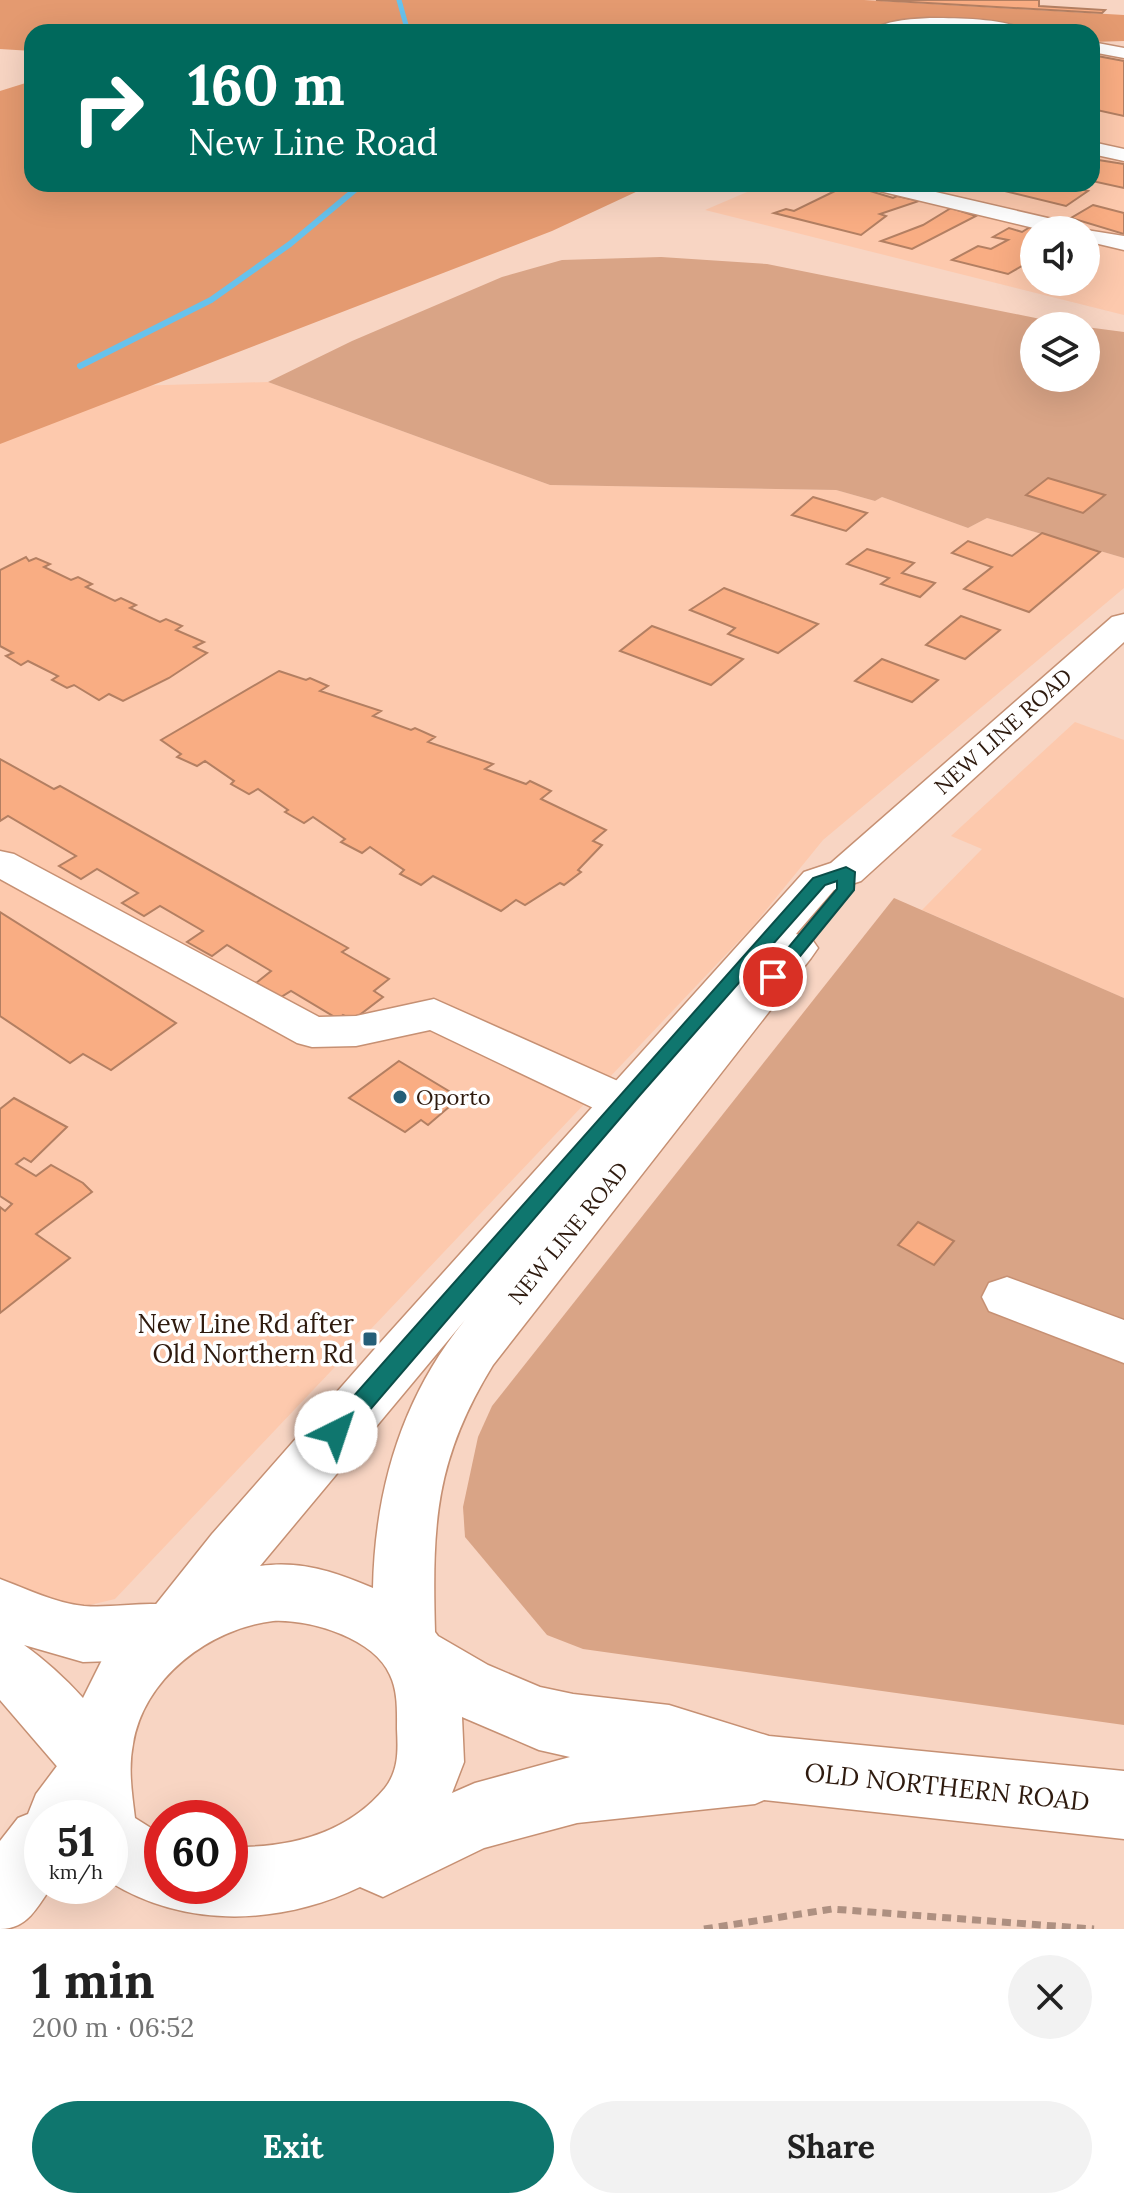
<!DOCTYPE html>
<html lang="en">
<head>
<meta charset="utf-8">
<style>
	body { margin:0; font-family:Lora,serif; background:#f2f2f2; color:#222; height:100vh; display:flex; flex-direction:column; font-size:30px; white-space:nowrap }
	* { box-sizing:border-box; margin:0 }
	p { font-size:26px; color:#767676 }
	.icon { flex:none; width:44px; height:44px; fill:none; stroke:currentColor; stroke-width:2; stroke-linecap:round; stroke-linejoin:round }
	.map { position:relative; height:1929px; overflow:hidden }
	.drawer { display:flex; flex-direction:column; background:#fff; flex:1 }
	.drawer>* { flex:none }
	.hud { position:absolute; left:24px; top:24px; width:1076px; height:168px; border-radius:24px; box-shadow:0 8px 32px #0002; background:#00695c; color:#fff; overflow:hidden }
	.controls { position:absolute; left:1020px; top:216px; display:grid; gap:16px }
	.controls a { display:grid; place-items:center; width:80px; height:80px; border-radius:50%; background:#fff; box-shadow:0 8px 32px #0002; font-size:40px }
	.speed { position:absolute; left:24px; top:1800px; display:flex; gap:16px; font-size:40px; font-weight:700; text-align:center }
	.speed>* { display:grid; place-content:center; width:104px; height:104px; border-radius:50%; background:#fff; box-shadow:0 8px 32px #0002; line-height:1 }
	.speed small { font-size:20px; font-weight:400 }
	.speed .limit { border:12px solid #d22; background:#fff; color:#111 }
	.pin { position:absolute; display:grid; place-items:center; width:68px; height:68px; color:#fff; margin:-34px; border:4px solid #fff; border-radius:50%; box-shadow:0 2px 8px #0007 }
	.me { position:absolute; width:88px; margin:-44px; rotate:41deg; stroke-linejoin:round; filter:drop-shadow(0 0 6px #0008) }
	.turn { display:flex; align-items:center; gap:28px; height:168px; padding:0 32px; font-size:36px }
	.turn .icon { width:104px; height:104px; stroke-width:2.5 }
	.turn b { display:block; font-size:56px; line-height:68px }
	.round { display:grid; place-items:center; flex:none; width:84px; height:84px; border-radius:42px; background:#f2f2f2 }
	.head { display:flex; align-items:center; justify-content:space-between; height:136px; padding:0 32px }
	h1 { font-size:48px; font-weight:700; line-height:60px }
	.primary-button { display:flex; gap:16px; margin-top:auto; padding:16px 32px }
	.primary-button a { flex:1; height:92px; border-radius:48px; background:#0f766e; color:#fff; font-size:32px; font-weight:700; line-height:92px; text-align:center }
	.primary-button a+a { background:#f2f2f2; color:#222 }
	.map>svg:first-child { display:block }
	.built { fill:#fdc9ad; fill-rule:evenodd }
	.green { fill:#d9a486 }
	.forest { fill:#e49a70 }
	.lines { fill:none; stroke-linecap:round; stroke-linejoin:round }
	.stream-far1 { stroke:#67c2ec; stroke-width:5 }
	.stream { stroke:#67c2ec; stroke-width:6 }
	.building { fill:#f9ad83; stroke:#b37f62; stroke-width:2 }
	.minor-casing { stroke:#c69073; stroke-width:3 }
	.major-casing { stroke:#c69073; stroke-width:3 }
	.path { stroke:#ae9081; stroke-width:7; stroke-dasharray:9 6; stroke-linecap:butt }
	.minor { fill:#fff; fill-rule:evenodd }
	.major { fill:#fff; fill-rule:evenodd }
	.route { fill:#0f766e; stroke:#0a4d48; stroke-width:2 }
	.poi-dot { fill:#255f78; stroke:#fff; stroke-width:3 }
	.labels { text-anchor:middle; stroke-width:7; stroke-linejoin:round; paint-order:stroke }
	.street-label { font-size:22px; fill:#2e1a0e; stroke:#fff }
	.poi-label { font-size:22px; fill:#2e1a0e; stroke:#fff; text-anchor:start }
	.near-poi-label { font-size:26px; fill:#2e1a0e; stroke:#fff; text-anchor:end }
	.near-street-label { font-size:26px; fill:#2e1a0e; stroke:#fff }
</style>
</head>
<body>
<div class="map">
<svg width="1124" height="1929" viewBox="0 0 1124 1929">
	<rect width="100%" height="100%" fill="#f8d5c3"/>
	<!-- built -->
	<g class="built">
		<path d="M1092 42 1124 48V315L705 210 766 184H1092ZM1034 230H1086V282H1034Z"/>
		<polygon points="268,382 550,485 836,490 875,501 882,497 968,528 987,518 1124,558 1124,588 823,840 753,926 115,1599 65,1611 0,1615 0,390"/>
		<polygon points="1075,722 1124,740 1124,998 922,910 982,849 951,836"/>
	</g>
	<!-- green -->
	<g class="green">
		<polygon points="661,257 767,264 1075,326 1034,326 1034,378 1086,378 1086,327 1124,332 1124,558 987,518 968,528 882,497 875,501 836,490 550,485 268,382 352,341 502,277 562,260"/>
		<polygon points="894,898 1124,998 1124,1725 583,1649 547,1635 465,1537 463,1507 478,1437 492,1406"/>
	</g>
	<!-- forest -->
	<g class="forest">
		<polygon points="0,0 864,0 1124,15 1124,41 1092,42 1092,32 1031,32 973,22 902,20 868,32 745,32 731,25 710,32 32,32 32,51 0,49"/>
		<polygon points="32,81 32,184 653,184 552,231 0,444 0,91"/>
	</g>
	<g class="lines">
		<!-- stream-far1 -->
		<polyline class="stream-far1" points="399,0 408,32"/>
		<!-- stream -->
		<polyline class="stream" points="80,366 211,300 290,244 362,184"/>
	</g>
	<!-- building -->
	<g class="building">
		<polygon points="876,0 1039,0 1039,6 1105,10 1102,13"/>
		<polygon points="1092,55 1124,61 1124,116 1092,109"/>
		<polygon points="1092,159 1124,164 1124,188 1092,181"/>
		<polygon points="835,184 847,184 893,198 897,196 919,201 880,214 886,216 861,235 774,213 786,209 794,211 837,190 828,188"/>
		<polygon points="988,184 1060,184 1088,191 1066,206 984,186"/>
		<polygon points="1093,205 1124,213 1124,234 1071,218"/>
		<polygon points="951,208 976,216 912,249 881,241 923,225"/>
		<polygon points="1030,227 1042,230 1034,230 1034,259 1008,274 952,260 978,246 991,249 1008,240 993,237 1009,228 1022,232"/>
		<polygon points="1048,478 1105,495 1083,513 1026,495"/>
		<polygon points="813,497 867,513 846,531 792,515"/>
		<polygon points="1042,533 1100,552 1029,612 964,589 992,567 952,553 968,541 1012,556"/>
		<polygon points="867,549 914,563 902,573 935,583 920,597 881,584 889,578 847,564"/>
		<polygon points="26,557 29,561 36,558 50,564 44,567 71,580 78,577 92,584 86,587 115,601 121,598 136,605 130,608 160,622 166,619 182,626 176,630 204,642 194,647 207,653 169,678 123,701 109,694 99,700 74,685 67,688 52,680 58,676 28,661 21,665 6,656 13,653 0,646 0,570"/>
		<polygon points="724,588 818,624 778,653 728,634 735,628 690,610"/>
		<polygon points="961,616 1000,630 965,659 926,645"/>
		<polygon points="652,626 743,659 711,685 620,651"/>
		<polygon points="882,659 938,680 912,702 855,681"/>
		<polygon points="279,671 306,680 310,678 328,686 320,691 381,711 373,716 411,730 415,728 435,737 428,742 493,764 485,769 526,784 530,781 551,791 541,799 606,830 593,841 602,845 578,870 581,872 564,885 560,883 525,905 516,900 501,911 433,876 421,885 400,874 404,870 370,847 362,853 341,842 345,839 313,817 304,823 285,812 288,810 258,789 249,794 231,784 234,781 205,761 197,766 177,757 181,754 161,740"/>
		<polygon points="0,759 54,789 60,786 348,948 342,952 389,979 374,991 383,997 353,1020 343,1015 338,1019 291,991 281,997 256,983 271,971 227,945 212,956 187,942 203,931 160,906 144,916 122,903 138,893 97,869 81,879 59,866 76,856 8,816 0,821"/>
		<polygon points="0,912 176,1023 111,1070 83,1054 70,1063 0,1016"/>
		<polygon points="399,1061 452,1093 447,1096 456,1101 428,1125 421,1120 405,1132 349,1098"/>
		<polygon points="14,1098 67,1127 31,1162 24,1158 16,1164 36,1176 51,1165 83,1183 92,1192 36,1234 70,1258 0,1313 0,1207 5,1211 12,1204 0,1196 0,1109"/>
		<polygon points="918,1222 954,1241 934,1265 898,1245"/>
	</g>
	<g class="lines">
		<defs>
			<g id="minor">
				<path d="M930 18C952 18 1012 18 1027 32L930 28 870 32C884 20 911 19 930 18Z"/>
				<polygon points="1092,42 1124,48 1124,58 1092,52"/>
				<polygon points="1092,142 1124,149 1124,161 1092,154"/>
				<polygon points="863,184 901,184 1078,225 1080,229 1124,236 1124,250 1086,241 1086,230 1042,230 867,188"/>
				<polygon points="0,851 14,854 319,1017 356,1016 434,999 638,1090 645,1102 638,1114 622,1118 606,1114 430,1030 356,1046 312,1047 297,1043 0,879"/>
				<polygon points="1007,1277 1124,1320 1124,1363 989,1311 982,1297 989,1283"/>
				<path d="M0 1579C27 1589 55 1603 84 1606 121 1609 156 1597 191 1611L200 1631 191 1651 170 1659 83 1662 24 1645C62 1672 109 1720 127 1763L117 1785 95 1794 73 1785 0 1700Z"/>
			</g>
			<path id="major" d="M1124 614V642L861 881 834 890 796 934 811 938 818 948 811 958 493 1365C435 1459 432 1524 435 1632L438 1636 488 1665 540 1687 573 1694 669 1705 769 1736 1124 1771V1839L764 1800 755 1804 577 1823 484 1848 383 1897 360 1887C281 1925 186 1929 110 1882V1818H42V1886H52C37 1907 28 1929 0 1929V1841L18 1818 28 1814 36 1794 66 1754 77 1710 103 1658 125 1631 153 1608 212 1534 379 1344 804 872 831 863 1112 617ZM465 1320C402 1397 375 1489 373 1588 335 1572 301 1560 260 1566ZM273 1621C309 1619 374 1638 390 1675 398 1691 397 1712 397 1729 398 1750 399 1770 385 1788 346 1835 288 1848 230 1847V1886H162V1835L135 1818C132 1793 128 1769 133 1744 144 1678 209 1629 273 1621ZM462 1717 539 1750 570 1757 475 1783 452 1793 464 1762Z"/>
		</defs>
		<!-- minor casing -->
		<use href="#minor" class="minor-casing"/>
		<!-- major casing -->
		<use href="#major" class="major-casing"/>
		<!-- path -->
		<polyline class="path" points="704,1929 832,1909 1094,1929"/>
		<!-- minor -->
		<use href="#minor" class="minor"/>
		<!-- major -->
		<use href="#major" class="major"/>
	</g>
	<!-- route -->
	<polygon class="route" points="846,867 855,872 854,890 779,982 766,982 764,977 837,889 837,881 825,885 640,1095 345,1439 336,1442 328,1439 324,1432 328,1425 813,878"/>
	<!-- markers -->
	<g class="poi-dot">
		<circle cx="400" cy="1097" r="8"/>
		<rect x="362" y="1331" width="16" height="16" rx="4"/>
	</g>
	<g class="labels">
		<!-- street labels -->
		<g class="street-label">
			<text transform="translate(1003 731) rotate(-42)" y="8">NEW LINE ROAD</text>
			<text transform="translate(568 1233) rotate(-51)" y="8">NEW LINE ROAD</text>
		</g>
		<!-- poi labels -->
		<g class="poi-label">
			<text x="416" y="1105">Oporto</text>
		</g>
		<!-- near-poi labels -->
		<g class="near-poi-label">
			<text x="354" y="1333">New Line Rd after<tspan x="354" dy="30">Old Northern Rd</tspan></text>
		</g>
		<!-- near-street labels -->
		<g class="near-street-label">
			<text transform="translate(947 1787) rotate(6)" y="9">OLD NORTHERN ROAD</text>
		</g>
	</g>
</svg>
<div class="controls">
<a><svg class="icon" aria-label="sound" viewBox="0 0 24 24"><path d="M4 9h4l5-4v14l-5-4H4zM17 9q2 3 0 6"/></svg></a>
<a><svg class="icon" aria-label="layers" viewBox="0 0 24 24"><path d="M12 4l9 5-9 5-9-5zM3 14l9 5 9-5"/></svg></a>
</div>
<div class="speed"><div>51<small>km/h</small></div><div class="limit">60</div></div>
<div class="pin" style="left:773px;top:977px;background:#d93025"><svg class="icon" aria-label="arrive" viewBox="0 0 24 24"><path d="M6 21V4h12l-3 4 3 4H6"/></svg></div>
<svg class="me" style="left:336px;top:1432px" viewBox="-20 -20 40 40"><circle r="19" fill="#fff"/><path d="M0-13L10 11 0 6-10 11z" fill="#0f766e"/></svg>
<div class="hud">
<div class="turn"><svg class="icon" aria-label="right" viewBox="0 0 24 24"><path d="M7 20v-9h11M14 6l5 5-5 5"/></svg><div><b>160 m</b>New Line Road</div></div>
</div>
</div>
<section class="drawer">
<div class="head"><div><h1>1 min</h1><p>200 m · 06:52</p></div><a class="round"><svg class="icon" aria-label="close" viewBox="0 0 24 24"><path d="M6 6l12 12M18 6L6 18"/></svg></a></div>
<div class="primary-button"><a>Exit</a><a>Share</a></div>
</section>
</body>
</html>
